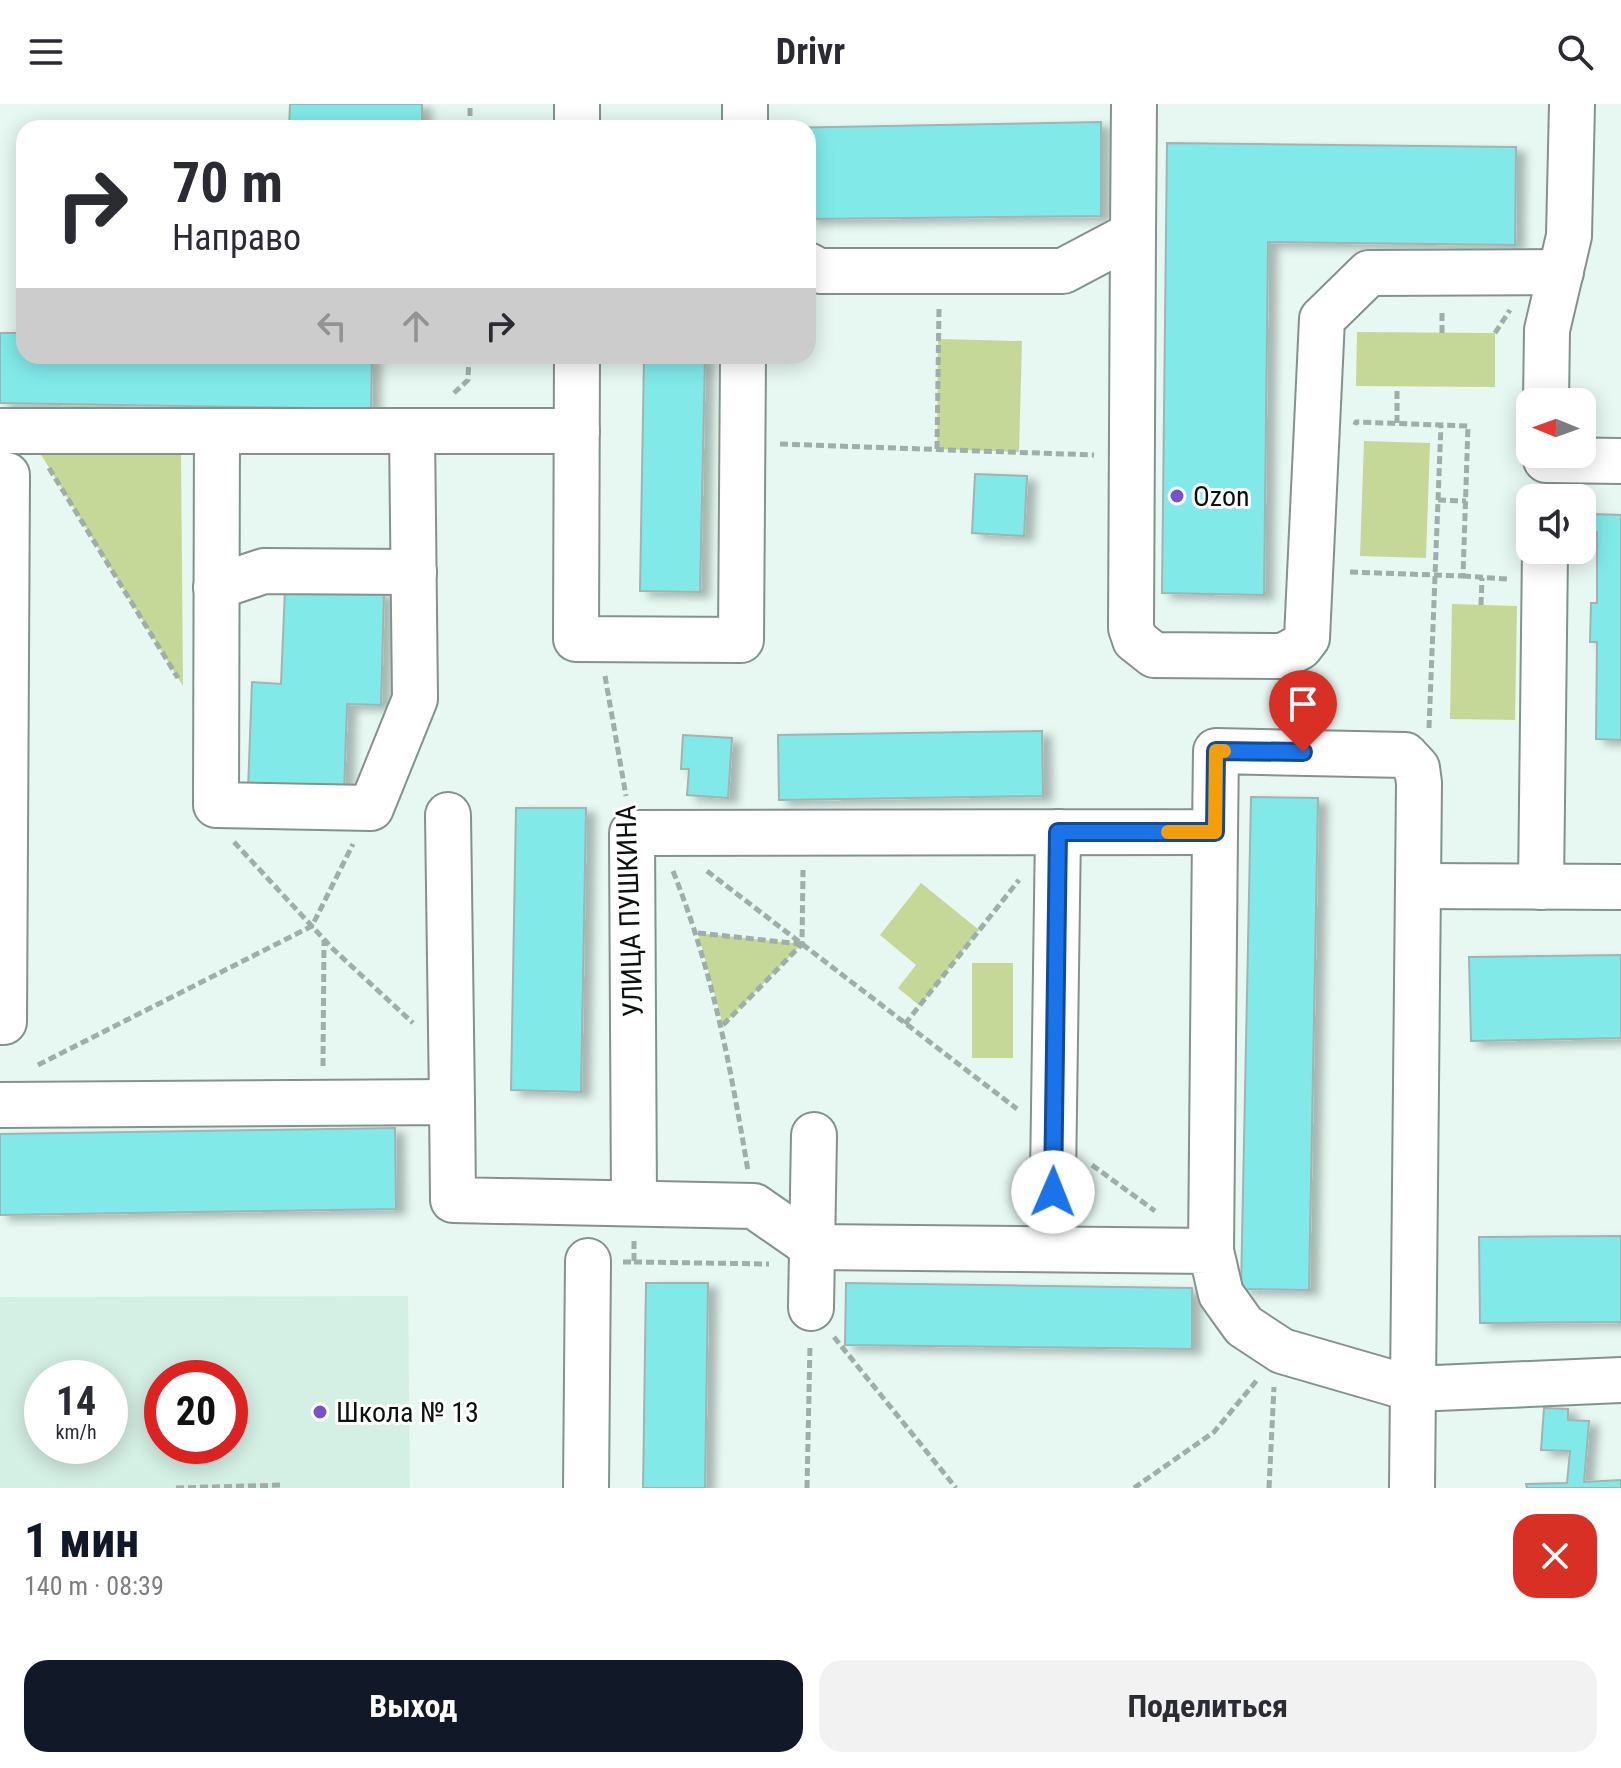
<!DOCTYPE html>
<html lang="ru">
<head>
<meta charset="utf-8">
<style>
	body { margin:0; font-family:"Roboto Condensed",sans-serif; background:#f2f2f3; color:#2b2b33; height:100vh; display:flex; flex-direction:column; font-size:30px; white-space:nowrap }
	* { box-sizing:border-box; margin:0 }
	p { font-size:26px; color:#7c7c81 }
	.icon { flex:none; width:44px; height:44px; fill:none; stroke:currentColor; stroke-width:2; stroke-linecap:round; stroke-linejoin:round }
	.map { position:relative; height:1384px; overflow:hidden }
	.details { display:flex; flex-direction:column; background:#fff; flex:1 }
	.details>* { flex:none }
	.hud { position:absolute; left:16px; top:16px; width:800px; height:244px; border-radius:24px; box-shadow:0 4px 20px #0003; background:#fff; color:#2b2b33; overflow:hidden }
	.needle { width:52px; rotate:271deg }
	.tools { position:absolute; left:1516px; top:284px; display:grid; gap:16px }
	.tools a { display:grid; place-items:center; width:80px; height:80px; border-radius:16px; background:#fff; box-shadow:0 4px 20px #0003; font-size:40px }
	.speed { position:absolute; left:24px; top:1256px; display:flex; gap:16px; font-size:40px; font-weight:700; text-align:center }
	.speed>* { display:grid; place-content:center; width:104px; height:104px; border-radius:50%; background:#fff; box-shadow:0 4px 20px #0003; line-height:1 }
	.speed small { font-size:20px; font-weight:400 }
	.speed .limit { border:12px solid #d22; background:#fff; color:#111 }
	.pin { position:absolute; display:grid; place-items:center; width:68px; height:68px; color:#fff; margin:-82px -34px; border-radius:50% 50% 50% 0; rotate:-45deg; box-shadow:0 0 8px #0007 }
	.pin .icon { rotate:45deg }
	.me { position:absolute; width:88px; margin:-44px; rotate:1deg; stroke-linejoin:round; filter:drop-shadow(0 0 6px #0008) }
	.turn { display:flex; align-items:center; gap:28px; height:168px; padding:0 24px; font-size:36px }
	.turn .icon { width:104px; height:104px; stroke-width:2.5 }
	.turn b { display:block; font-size:56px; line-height:68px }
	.lanes { display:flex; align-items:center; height:76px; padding:0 24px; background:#0003; justify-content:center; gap:40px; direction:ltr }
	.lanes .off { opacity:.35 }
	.round { display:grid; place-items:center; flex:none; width:84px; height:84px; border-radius:24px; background:#f2f2f3 }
	.head { display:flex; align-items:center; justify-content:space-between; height:136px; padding:0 24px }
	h1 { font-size:48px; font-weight:700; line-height:60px; color:#111827 }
	.button { display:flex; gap:16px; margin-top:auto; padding:16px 24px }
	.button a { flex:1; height:92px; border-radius:24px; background:#111827; color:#fff; font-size:32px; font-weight:700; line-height:92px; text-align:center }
	.button a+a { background:#f2f2f3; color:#2b2b33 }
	header { display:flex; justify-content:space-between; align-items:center; height:104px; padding:0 24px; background:#fff; font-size:36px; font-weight:700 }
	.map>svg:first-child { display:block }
	.built { fill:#d4efe4; fill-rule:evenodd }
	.green { fill:#c6d898 }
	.building { fill:#81eae9; stroke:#a0b4b3; stroke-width:2; filter:url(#shadow) }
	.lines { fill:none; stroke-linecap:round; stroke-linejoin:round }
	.minor-casing { stroke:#82938c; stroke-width:48 }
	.path { stroke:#9faea8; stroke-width:5; stroke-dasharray:8 4; stroke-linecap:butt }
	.minor { stroke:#fff; stroke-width:44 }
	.route-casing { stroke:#114b97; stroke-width:20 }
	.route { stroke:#1a73e8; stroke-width:14 }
	.slow { stroke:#f59e0b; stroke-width:14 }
	.poi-dot { fill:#7653cd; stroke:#fff; stroke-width:3 }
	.labels { text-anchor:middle; stroke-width:6; stroke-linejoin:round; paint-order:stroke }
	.poi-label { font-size:28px; fill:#0b110f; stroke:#fff; text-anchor:start }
	.street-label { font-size:28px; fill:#0b110f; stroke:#fff }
</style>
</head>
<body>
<header><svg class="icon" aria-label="menu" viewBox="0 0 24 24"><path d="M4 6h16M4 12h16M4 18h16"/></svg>Drivr<svg class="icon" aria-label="search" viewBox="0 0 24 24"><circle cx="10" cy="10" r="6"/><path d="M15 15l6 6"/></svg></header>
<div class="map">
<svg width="1621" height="1384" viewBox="0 0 1621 1384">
	<defs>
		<filter id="shadow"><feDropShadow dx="9" dy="5" stdDeviation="4" flood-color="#0004"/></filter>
	</defs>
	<rect width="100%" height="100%" fill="#e6f8f1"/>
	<!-- built -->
	<path class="built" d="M408 1192 410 1384H0V1193ZM42 1274H110V1342H42ZM162 1274H230V1342H162Z"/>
	<!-- green -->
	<g class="green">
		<polygon points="1357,228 1495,229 1495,283 1356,282"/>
		<polygon points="938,235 1022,237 1019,348 937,345"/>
		<polygon points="1364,337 1430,339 1426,454 1360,452"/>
		<polygon points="40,349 181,349 183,582"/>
		<polygon points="1452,500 1517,502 1515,616 1450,615"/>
		<polygon points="921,779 979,826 920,902 898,884 916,861 880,831"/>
		<polygon points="698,829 802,840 723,921"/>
		<rect x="972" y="859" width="41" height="95"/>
	</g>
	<!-- building -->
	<g class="building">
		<polygon points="290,0 422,0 422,24 289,24"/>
		<polygon points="1101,18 1101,112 808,115 808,24 779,24"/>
		<polygon points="1167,39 1516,43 1515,141 1268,138 1264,491 1162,489"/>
		<polygon points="0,229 24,229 24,252 372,252 371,305 0,299"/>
		<polygon points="644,252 705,252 700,488 640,487"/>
		<polygon points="975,370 1027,372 1024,432 972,429"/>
		<polygon points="1591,410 1621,411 1621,636 1596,635 1597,538 1590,538 1591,499 1597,499 1597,428 1591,428"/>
		<polygon points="285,485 384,488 381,601 347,600 344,690 248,686 252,578 281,580"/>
		<polygon points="1042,627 1043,692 779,696 778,631"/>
		<polygon points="683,631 732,634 728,694 687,691 689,665 681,665"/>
		<polygon points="1251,693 1318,694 1309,1186 1241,1185"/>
		<polygon points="516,704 586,704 581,988 511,986"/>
		<polygon points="1621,851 1621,934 1471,937 1469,853"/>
		<polygon points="395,1024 396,1105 0,1111 0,1030"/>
		<polygon points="1621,1132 1621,1218 1480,1219 1479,1133"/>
		<polygon points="646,1179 708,1179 705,1384 643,1384"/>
		<polygon points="846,1179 1192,1184 1192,1245 845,1241"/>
		<polygon points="1544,1304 1568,1305 1568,1316 1589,1317 1584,1378 1621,1376 1621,1384 1527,1384 1526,1380 1567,1379 1570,1347 1541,1346"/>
	</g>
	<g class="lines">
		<defs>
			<g id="minor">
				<polyline points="577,24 577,0"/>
				<polyline points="745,24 745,0"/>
				<polyline points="1133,130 1131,524 1135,536 1154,551 1283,552 1300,543 1307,534 1322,215 1369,169 1561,168"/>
				<polyline points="808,161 819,167 1063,167 1133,130 1134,0"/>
				<polyline points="577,252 576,535 741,536 743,252"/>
				<polyline points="1546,298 1547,226 1569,132 1572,0"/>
				<polyline points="0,327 577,327"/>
				<polyline points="217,327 216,701 371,704 415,595 412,327"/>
				<polyline points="1546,356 1621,357"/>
				<polyline points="0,371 7,371 4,918 0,918"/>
				<polyline points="216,483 264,467 414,468"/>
				<polyline points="448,711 452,998"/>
				<polyline points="1419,782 1621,783"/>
				<polyline points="1541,783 1545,446"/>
				<polyline points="0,1001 452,998 453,1096 754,1102 813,1143 1211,1147 1221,1190 1244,1222 1282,1247 1413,1285 1621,1276"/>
				<polyline points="634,1098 632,729 1215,728 1216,647 1405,651 1417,664 1419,679 1412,1384"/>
				<polyline points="1052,1143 1058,728"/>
				<polyline points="1211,1147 1215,728"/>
				<polyline points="811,1204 814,1031"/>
				<polyline points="586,1384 588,1157"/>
			</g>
		</defs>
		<!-- minor casing -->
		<use href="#minor" class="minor-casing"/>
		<!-- path -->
		<g class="path">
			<polyline points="470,24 470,0"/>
			<polyline points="1442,229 1442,206"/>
			<polyline points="1495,229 1510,206"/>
			<polyline points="454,289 468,276 469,252"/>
			<polyline points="1397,319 1397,283"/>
			<polyline points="780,340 1094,351"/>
			<polyline points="937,345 939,204"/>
			<polyline points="49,364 178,574"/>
			<polyline points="1438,396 1466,397"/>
			<polyline points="1350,468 1463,472 1468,322 1356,318 1355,321"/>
			<polyline points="1463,472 1507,475"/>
			<polyline points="1481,501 1482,474"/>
			<polyline points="605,572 626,692"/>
			<polyline points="1429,624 1441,321"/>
			<polyline points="234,738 333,845 413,919"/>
			<path d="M673 767C713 868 730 960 748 1067"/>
			<polyline points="707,767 1017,1005"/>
			<polyline points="698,829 801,840"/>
			<polyline points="905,920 1019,776"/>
			<polyline points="723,921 802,840 803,766"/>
			<polyline points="38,961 312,822 353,740"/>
			<polyline points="323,962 324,836"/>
			<polyline points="1092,1061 1155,1107"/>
			<polyline points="623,1158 634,1158 634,1135"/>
			<polyline points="634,1158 769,1160"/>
			<polyline points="834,1233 956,1384"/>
			<polyline points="176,1384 283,1381"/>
			<polyline points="807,1384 810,1241"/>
			<polyline points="1134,1384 1214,1328 1258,1275"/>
			<polyline points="1269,1384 1274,1283"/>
		</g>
		<!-- minor -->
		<use href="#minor" class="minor"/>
	</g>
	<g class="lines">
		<defs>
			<polyline id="route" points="1053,1088 1058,728 1215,728 1216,647 1303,648"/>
		</defs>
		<!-- route casing -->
		<use href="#route" class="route-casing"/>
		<!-- route -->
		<use href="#route" class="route"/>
		<!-- slow -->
		<polyline class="slow" points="1168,728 1215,728 1216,647 1224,647"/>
	</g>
	<!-- markers -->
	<g class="poi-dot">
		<circle cx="1177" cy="392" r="8"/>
		<circle cx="320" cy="1308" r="8"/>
	</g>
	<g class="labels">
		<!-- poi labels -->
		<g class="poi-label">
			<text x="1193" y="402">Ozon</text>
			<text x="336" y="1318">Школа № 13</text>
		</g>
		<!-- street labels -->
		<g class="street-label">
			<text transform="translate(629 807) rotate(-92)" y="10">УЛИЦА ПУШКИНА</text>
		</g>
	</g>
</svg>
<div class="tools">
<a><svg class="needle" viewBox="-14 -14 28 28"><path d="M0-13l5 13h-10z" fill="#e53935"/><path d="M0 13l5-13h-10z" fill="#7c7c81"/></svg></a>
<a><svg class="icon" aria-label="sound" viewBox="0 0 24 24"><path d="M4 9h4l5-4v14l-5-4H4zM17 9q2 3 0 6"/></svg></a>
</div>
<div class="speed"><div>14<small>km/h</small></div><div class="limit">20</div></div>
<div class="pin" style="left:1303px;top:648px;background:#d93025"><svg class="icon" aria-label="arrive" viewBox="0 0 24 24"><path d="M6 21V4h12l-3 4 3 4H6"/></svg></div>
<svg class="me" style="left:1053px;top:1088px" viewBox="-20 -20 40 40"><circle r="19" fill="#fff"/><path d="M0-13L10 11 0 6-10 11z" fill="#1a73e8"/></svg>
<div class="hud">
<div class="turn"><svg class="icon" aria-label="right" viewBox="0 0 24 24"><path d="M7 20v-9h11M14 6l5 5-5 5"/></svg><div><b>70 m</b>Направо</div></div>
<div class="lanes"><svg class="icon off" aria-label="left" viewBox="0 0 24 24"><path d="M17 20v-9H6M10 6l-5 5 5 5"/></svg><svg class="icon off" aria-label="ahead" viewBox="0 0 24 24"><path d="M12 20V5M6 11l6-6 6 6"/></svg><svg class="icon" aria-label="right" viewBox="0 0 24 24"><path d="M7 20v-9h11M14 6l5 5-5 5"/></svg></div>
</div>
</div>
<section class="details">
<div class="head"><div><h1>1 мин</h1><p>140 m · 08:39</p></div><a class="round" style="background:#d93025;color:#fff"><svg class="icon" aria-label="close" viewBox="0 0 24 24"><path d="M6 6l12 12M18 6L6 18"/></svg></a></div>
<div class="button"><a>Выход</a><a>Поделиться</a></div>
</section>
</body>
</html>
